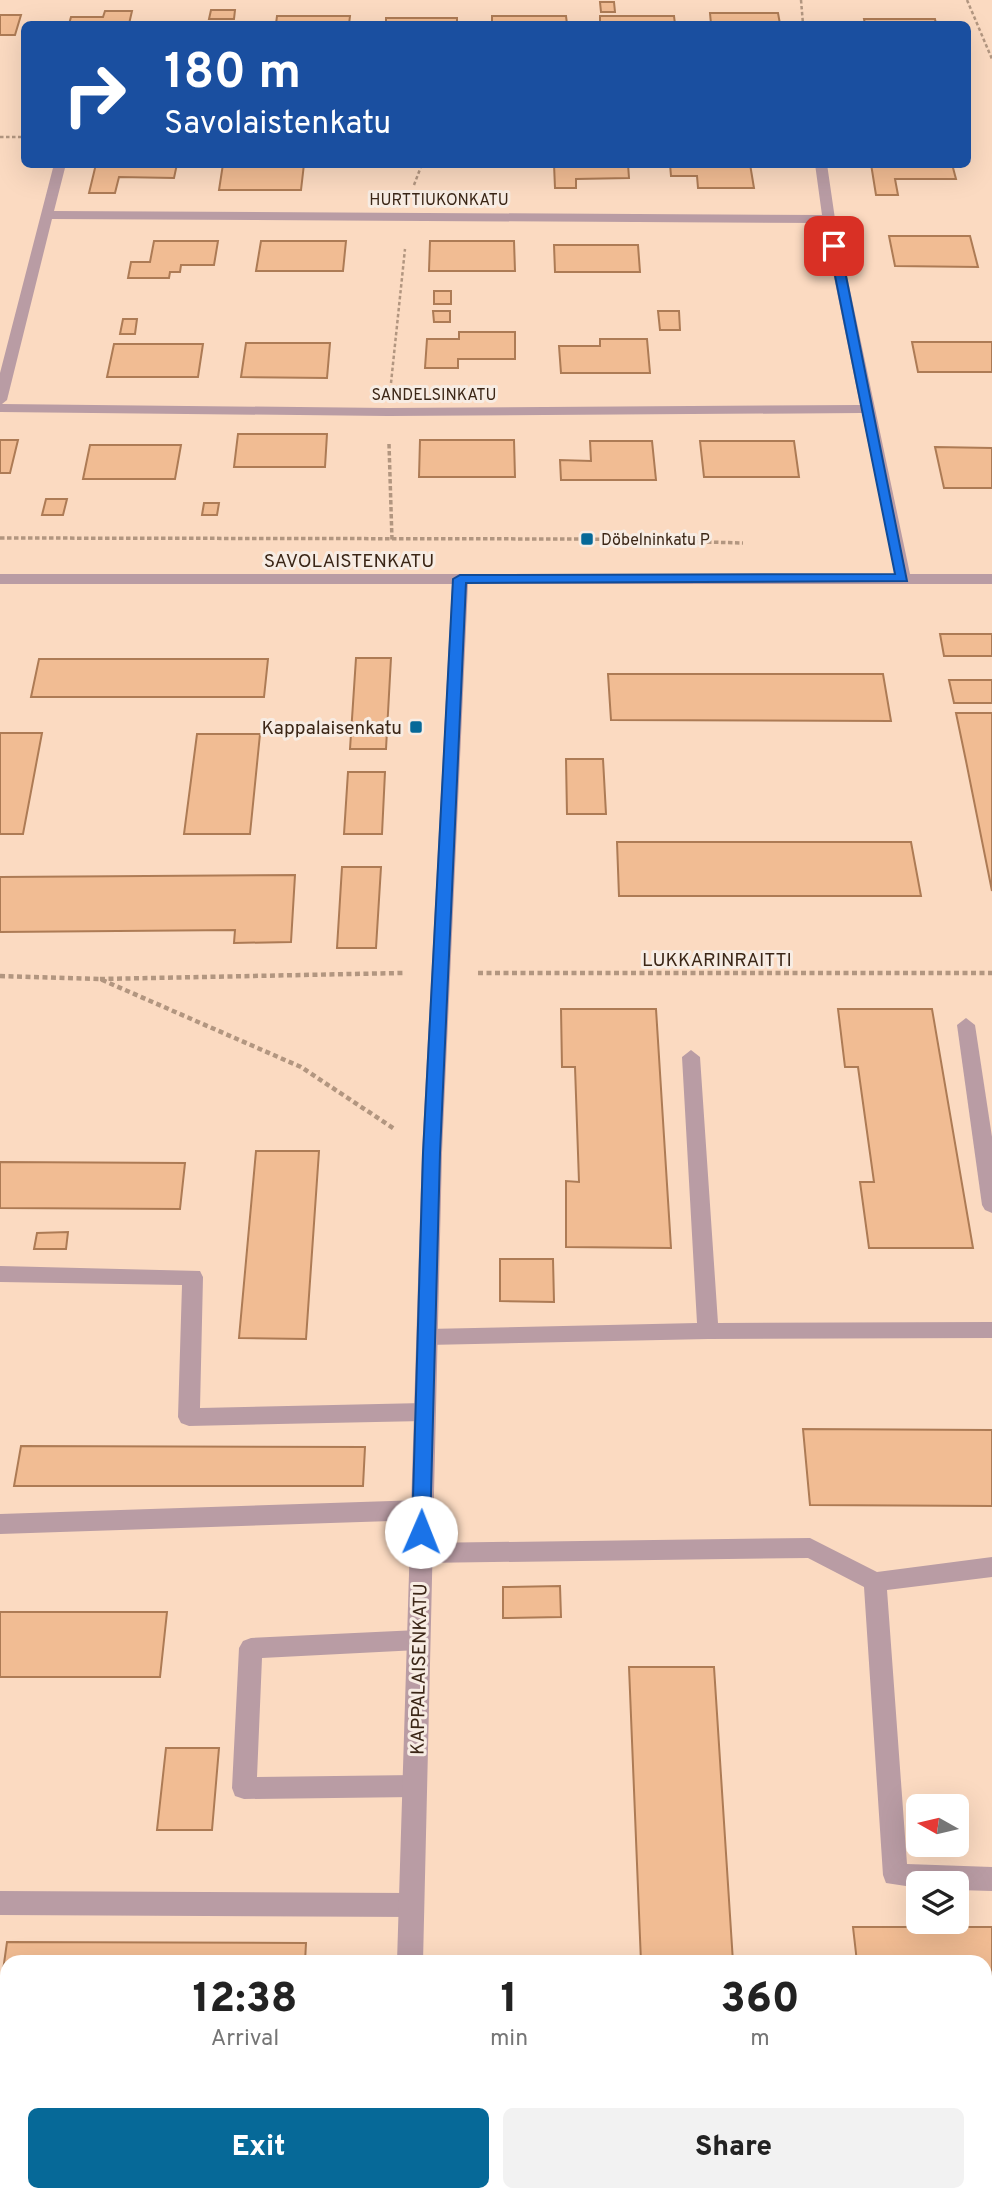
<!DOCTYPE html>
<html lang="en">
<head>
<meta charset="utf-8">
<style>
	body { margin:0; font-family:Overpass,sans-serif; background:#f2f2f2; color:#222; height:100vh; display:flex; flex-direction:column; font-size:26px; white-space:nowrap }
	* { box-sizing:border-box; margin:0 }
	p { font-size:23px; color:#767676 }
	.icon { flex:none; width:38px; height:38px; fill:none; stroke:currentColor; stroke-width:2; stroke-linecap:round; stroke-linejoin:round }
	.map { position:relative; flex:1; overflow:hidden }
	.sheet { position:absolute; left:0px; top:1955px; width:992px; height:247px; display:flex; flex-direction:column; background:#fff; border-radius:21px 21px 0 0; box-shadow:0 7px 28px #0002 }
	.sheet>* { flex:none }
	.hud { position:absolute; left:21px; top:21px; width:950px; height:147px; border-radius:10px; box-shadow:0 7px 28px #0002; background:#1a4fa0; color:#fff; overflow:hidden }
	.needle { width:46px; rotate:278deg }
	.fabs { position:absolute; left:906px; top:1794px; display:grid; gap:14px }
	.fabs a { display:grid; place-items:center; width:63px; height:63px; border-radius:10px; background:#fff; box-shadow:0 7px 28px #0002; font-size:35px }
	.pin { position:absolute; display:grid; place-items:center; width:60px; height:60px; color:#fff; margin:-30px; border-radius:14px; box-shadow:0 4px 10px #0006 }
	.me { position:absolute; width:77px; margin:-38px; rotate:1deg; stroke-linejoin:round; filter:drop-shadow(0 0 5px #0008) }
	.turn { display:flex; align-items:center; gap:24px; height:147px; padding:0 28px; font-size:32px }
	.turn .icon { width:91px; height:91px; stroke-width:2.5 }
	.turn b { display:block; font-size:49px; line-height:60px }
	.eta { display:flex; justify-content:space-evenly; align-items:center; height:119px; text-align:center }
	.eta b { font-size:42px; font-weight:800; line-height:49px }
	.cta { display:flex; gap:14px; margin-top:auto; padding:14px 28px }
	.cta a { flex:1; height:80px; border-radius:10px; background:#066998; color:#fff; font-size:28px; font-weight:800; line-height:80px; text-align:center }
	.cta a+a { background:#f2f2f2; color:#222 }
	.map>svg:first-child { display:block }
	.building { fill:#f1bc93; stroke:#ad7b55; stroke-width:2 }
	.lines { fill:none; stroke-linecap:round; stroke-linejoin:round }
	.path-far2 { stroke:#b29680; stroke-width:2.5; stroke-dasharray:3.5 2.5; stroke-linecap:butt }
	.path-far1 { stroke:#b29680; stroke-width:3.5; stroke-dasharray:4.5 2.5; stroke-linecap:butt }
	.path { stroke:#b29680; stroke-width:4.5; stroke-dasharray:5 3.5; stroke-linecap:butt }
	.service { fill:#b99ca4; fill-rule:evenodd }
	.minor { fill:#b99ca4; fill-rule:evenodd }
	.route { fill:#1a73e8; stroke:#114b97; stroke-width:2 }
	.poi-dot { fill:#066998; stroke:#f7ece3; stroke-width:2.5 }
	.labels { text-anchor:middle; stroke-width:6; stroke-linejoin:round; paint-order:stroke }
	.far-street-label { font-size:16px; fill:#3b2616; stroke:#f7ece3 }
	.far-poi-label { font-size:16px; fill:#3b2616; stroke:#f7ece3; text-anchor:start }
	.street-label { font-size:19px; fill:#3b2616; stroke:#f7ece3 }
	.poi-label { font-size:19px; fill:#3b2616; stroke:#f7ece3; text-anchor:end }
</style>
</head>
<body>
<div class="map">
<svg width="992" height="2201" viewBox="0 0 992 2201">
	<rect width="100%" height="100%" fill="#fbdac1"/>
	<!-- building -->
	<g class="building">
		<polygon points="600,2 614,2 615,12 601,12"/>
		<polygon points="211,10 235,10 234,19 209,19"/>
		<polygon points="105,11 132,11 129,24 69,24 71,17 103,17"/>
		<polygon points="710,13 778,13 780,24 711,24"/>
		<polygon points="0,15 21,15 15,35 0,35"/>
		<polygon points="277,16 350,16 349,24 276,24"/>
		<polygon points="492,16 566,16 567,24 492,24"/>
		<polygon points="600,16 674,16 675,24 600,24"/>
		<rect x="386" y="18" width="71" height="6"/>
		<polygon points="864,19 935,19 936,24 865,24"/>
		<polygon points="96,164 177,164 174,178 119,177 115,193 89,193"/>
		<polygon points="223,164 304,164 301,190 219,190"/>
		<polygon points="554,164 628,164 629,178 576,179 576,188 555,188"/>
		<polygon points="670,164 750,164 754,188 698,188 697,176 671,176"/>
		<polygon points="871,164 952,164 956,179 895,179 898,195 876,195"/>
		<polygon points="889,236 970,236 978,267 895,266"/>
		<polygon points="154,241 218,241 214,265 181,265 180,272 170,272 169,278 128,278 131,262 150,262"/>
		<polygon points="261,241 346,241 343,271 256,271"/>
		<polygon points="430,241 514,241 515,271 429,271"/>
		<polygon points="554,245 638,245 640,272 555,272"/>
		<rect x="434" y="291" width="17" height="13"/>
		<polygon points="433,311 450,311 450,322 434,322"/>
		<polygon points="658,311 679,311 680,330 660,330"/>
		<polygon points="123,319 137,319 135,334 120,334"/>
		<polygon points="459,332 515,332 515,359 458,359 458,368 425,368 427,339 459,339"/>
		<polygon points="600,339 647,339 650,373 561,373 559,346 600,346"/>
		<polygon points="912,342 992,342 992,372 918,372"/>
		<polygon points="246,343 330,343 327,378 241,377"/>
		<polygon points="114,344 203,344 198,377 107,377"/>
		<polygon points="238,434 327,434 325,467 234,467"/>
		<polygon points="0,440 18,440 10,473 0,473"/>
		<polygon points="420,440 514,440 515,477 419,477"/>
		<polygon points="590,441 652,441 656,480 561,480 560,460 591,461"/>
		<polygon points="700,441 794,441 799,477 704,477"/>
		<polygon points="90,445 181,445 175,479 83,479"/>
		<polygon points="935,447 992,448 992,488 944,488"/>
		<polygon points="46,499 67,499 63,515 42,515"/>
		<polygon points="204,503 219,503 217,515 202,515"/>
		<polygon points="940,634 992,634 992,656 944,656"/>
		<polygon points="356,658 391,658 386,749 350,749"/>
		<polygon points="39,659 268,659 264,697 31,697"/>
		<polygon points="608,674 883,674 891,721 611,720"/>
		<polygon points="949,680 992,680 992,703 954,703"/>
		<polygon points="956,713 992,713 992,891 966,761"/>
		<polygon points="0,733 42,733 23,834 0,834"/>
		<polygon points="197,734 260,734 250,834 184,834"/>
		<polygon points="566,759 603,759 606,814 567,814"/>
		<polygon points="348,772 385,772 382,834 344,834"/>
		<polygon points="617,842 911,842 921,896 619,896"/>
		<polygon points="342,867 381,867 376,948 337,948"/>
		<polygon points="295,875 291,942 234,943 235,930 0,932 0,877"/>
		<polygon points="561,1009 656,1009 671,1248 566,1247 566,1181 579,1182 575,1067 562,1067"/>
		<polygon points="838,1009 932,1009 973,1248 869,1248 860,1182 874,1182 858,1067 845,1067"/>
		<polygon points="256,1151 319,1151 306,1339 239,1338"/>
		<polygon points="0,1162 185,1163 180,1209 0,1208"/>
		<polygon points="68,1232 66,1249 34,1249 37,1233"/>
		<polygon points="500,1259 553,1259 554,1302 500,1301"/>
		<polygon points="803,1429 992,1430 992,1506 810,1505"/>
		<polygon points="21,1446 365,1447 363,1486 14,1486"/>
		<polygon points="560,1586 561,1617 503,1618 503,1587"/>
		<polygon points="0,1612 167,1612 160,1677 0,1677"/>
		<polygon points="629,1667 714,1667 733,1962 641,1962"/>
		<polygon points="166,1748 219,1748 212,1830 157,1830"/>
		<polygon points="853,1927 992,1927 992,2030 985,2030 985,1962 857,1962"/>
		<polygon points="7,1942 306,1943 305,1962 7,1962 7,2018 0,2018 0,1992"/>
	</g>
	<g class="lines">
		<!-- path-far2 -->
		<g class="path-far2">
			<polyline points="801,0 803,24"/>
			<polyline points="967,0 992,59"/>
			<polyline points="0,137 24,137"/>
			<polyline points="414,185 422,164"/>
			<polyline points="391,383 405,249"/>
		</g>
		<!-- path-far1 -->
		<g class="path-far1">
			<polyline points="389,444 392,540"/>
			<polyline points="0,538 587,539 743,543"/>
		</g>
		<!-- path -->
		<g class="path">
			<polyline points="478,973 992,973"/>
			<polyline points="0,976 100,979 301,1067 396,1130"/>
			<polyline points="100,979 403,973"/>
		</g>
		<!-- service -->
		<g class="service">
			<polygon points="966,1018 975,1025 992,1137 992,1213 985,1210 982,1205 957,1025"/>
			<polygon points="691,1050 700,1057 718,1323 992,1322 992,1338 708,1339 427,1345 420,1343 417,1337 420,1331 427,1329 697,1323 682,1057"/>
			<polygon points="0,1266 200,1271 203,1277 200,1408 424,1403 432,1406 435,1412 432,1418 424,1421 189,1426 181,1423 178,1417 182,1285 0,1282"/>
			<polygon points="422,1500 430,1503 433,1510 430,1517 422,1520 0,1534 0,1514"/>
			<polygon points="810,1538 877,1572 992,1557 992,1577 887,1590 907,1864 992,1867 992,1891 957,1890 957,1883 919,1883 919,1888 886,1883 883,1875 864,1587 808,1558 421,1563 413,1560 410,1553 413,1546 421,1543"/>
			<polygon points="418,1630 426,1633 430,1640 426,1647 418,1650 262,1658 257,1777 415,1775 424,1778 427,1786 424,1794 415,1797 244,1799 235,1796 232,1788 239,1648 243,1641 251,1638"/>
			<polygon points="0,1891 411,1893 420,1896 424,1905 420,1914 411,1917 0,1915"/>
		</g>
		<!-- minor -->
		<g class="minor">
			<path d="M54 164H66L54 211 822 215 815 164H827L835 219 910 574H992V584H468L442 1153 423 1962H397L422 1153 452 584H0V574H895L862 413 388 416 0 412V373ZM52 219 823 223 860 405 388 408 2 404 7 400Z"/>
			<polygon points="429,2194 456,2194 458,2201 430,2201"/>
		</g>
	</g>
	<!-- route -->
	<polygon class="route" points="834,243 840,246 907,581 466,583 440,1153 430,1532 428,1537 415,1537 412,1532 423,1153 453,579 460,575 895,574 829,246"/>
	<!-- markers -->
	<g class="poi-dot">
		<rect x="580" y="532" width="14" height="14" rx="3.5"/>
		<rect x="409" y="720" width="14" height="14" rx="3.5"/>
	</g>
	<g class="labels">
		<!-- far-street labels -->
		<g class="far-street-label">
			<text x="439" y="205">HURTTIUKONKATU</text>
			<text x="434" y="400">SANDELSINKATU</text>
		</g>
		<!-- far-poi labels -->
		<g class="far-poi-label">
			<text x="601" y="545">Döbelninkatu P</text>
		</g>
		<!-- street labels -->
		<g class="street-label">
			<text x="349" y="567">SAVOLAISTENKATU</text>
			<text x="717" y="966">LUKKARINRAITTI</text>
			<text transform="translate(418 1669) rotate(-89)" y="7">KAPPALAISENKATU</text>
		</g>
		<!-- poi labels -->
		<g class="poi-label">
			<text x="402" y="734">Kappalaisenkatu</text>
		</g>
	</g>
</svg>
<div class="fabs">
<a><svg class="needle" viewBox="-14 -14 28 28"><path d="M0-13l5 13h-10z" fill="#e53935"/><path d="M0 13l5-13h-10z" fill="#767676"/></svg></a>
<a><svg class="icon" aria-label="layers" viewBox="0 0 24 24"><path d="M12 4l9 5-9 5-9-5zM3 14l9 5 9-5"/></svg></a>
</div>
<div class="pin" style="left:834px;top:246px;background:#d93025"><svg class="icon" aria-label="arrive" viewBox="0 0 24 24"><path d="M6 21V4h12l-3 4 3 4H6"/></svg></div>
<svg class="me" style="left:421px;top:1532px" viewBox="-20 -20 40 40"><circle r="19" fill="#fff"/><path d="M0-13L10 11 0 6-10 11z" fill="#1a73e8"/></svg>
<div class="hud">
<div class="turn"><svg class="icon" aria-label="right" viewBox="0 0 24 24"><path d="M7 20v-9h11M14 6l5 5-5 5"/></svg><div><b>180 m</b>Savolaistenkatu</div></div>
</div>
<section class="sheet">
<div class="eta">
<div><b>12:38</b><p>Arrival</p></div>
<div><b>1</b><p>min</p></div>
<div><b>360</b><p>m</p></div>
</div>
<div class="cta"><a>Exit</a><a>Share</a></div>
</section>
</div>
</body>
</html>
